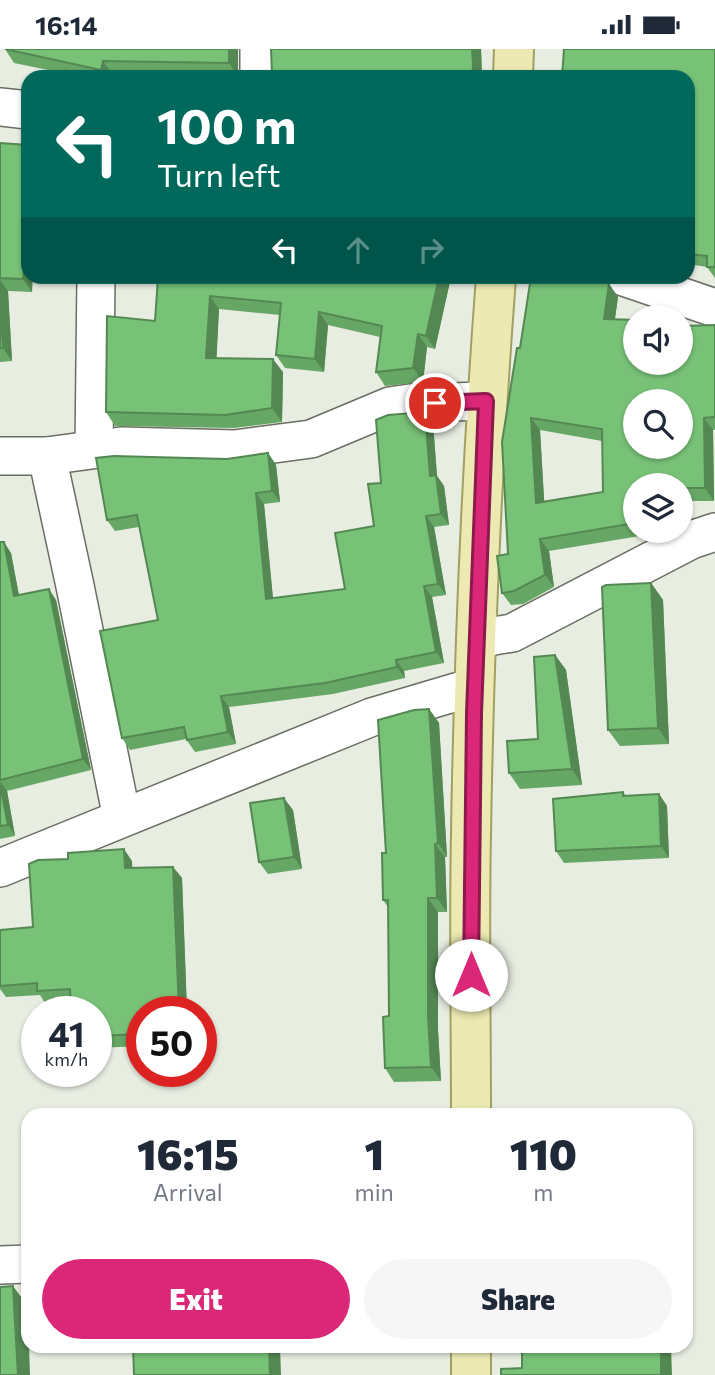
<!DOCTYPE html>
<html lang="en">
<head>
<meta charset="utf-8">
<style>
	body { margin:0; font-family:Commissioner,sans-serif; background:#f6f6f7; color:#1f2937; height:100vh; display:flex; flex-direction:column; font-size:26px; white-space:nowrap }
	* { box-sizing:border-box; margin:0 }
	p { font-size:23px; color:#747a83 }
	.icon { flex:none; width:38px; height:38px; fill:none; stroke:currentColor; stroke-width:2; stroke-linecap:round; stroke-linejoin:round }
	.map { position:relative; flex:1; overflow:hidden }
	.sheet { position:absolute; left:21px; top:1059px; width:672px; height:245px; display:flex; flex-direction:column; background:#fff; border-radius:21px; box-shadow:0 2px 5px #0004 }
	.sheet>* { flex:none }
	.guide { position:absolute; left:21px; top:21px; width:674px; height:214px; border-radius:21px; box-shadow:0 2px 5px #0004; background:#00695c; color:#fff; overflow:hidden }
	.controls { position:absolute; left:623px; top:256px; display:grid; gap:14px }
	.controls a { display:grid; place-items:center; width:70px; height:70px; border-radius:50%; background:#fff; box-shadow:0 2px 5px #0004; font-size:35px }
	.speed { position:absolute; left:21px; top:947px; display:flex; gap:14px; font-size:35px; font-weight:700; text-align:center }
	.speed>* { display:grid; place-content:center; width:91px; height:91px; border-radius:50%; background:#fff; box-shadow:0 2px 5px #0004; line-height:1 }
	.speed small { font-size:18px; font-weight:400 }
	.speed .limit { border:10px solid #d22; background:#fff; color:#111 }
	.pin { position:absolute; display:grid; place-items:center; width:60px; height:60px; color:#fff; margin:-30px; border:4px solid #fff; border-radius:50%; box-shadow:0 2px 7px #0007 }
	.me { position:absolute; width:77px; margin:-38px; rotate:0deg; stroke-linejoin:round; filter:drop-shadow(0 0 5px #0008) }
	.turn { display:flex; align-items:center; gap:24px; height:147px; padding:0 21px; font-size:32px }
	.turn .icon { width:91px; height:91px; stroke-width:2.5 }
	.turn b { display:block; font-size:49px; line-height:60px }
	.lanes { display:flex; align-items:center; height:66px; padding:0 21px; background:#0003; justify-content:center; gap:35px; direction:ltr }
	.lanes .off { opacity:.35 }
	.eta { display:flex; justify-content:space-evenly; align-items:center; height:119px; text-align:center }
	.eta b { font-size:42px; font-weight:800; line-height:49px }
	.cta { display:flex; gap:14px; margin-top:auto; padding:14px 21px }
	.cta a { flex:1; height:80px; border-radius:42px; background:#db2777; color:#fff; font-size:28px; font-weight:800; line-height:80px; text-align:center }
	.cta a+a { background:#f6f6f7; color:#1f2937 }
	.status { display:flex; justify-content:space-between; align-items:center; height:49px; padding:0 35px; background:#fff; direction:ltr }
	.status svg { height:19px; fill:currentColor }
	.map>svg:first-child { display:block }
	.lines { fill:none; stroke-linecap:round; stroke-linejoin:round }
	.minor-casing { stroke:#6a6e63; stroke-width:40 }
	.major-casing { stroke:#a1a062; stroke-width:42 }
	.minor { stroke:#fff; stroke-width:37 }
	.major { stroke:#eceab2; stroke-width:38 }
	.wall { fill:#67a766; fill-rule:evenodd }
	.shaded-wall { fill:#548853 }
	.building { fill:#78c277; stroke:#548853; stroke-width:2; fill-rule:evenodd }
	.route-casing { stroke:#8e194d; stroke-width:18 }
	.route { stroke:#db2777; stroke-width:12 }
</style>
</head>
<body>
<div class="status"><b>16:14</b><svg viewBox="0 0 49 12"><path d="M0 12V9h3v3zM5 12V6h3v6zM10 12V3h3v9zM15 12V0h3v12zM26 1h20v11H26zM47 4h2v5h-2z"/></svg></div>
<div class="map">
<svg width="715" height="1326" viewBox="0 0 715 1326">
	<rect width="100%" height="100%" fill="#e8ede1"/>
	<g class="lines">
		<defs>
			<g id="minor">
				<polyline points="259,0 259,28"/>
				<polyline points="0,58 28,61"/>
				<polyline points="624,228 715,259"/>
				<polyline points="94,400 96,228"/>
				<polyline points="0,407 47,407 121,397 235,400 311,390 390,357 410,354 486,352"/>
				<polyline points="47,407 75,537 122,769"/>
				<polyline points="476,590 512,584 691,491 715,483"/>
				<polyline points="0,819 372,668 463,641 474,640"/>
				<polyline points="0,1216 28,1215"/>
			</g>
			<g id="major">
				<polyline points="513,28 514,0"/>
				<path d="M471 1066C471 972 469 878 471 784 474 598 482 413 496 228"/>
				<polyline points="471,1326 471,1297"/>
			</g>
		</defs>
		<!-- minor casing -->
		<use href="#minor" class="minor-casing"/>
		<!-- major casing -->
		<use href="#major" class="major-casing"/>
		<!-- minor -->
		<use href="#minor" class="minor"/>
		<!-- major -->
		<use href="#major" class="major"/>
	</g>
	<!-- wall -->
	<g class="wall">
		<polygon points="5,0 238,0 238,27 112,25 112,28 82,28 14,14"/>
		<polygon points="481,0 482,28 275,28 272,25"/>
		<polygon points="715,0 715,229 707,218 688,215 688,28"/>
		<polygon points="0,94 28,96 28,228 32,243 8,242 12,312 0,313"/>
		<polygon points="158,228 451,228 435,300 427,298 423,333 385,337 376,323 380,288 328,276 324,323 285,319 276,306 280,266 219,260 216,309 283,323 282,373 234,379 115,377 106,363 155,272"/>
		<path d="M602 231 609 235 618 248 615 270 635 313 715 276V381H713L714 452H681V436H635V481H662V482L658 484 549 502 554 538 523 555 511 556 502 544 508 505 520 299ZM540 381 602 392 603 443 544 452Z"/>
		<polygon points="425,363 433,374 437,427 444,437 449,476 434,478 446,546 432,548 444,614 404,622 405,629 333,645 229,658 236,695 195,703 186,690 130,701 122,689 158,571 139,478 115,482 107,471 227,410 268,404 276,416 280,453 264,455 273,549 345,540 374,477 381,434"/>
		<polygon points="0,493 11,504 19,546 56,551 91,721 7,742 15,787 0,790"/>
		<polygon points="651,534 663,551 669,695 620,697 608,681"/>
		<polygon points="555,606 566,621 582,736 520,740 509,724 538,690"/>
		<polygon points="429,660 439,674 447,808 445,808 447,863 438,863 438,981 441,1032 394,1033 385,1019 389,967 388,858 383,851"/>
		<polygon points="623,743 626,747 659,745 667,757 669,809 564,814 556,802"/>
		<polygon points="293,761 302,820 268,825 259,813"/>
		<polygon points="132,812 132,819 173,818 182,829 187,962 142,962 142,997 96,999 96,962 71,952 45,954 40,946 6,948 0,940 0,881 33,878"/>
	</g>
	<!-- shaded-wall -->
	<g class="shaded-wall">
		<polygon points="229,0 238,0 238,27 229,14"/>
		<polygon points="472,0 481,0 482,28 472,28"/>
		<polygon points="103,12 112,25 112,28 106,28 101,21"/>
		<polygon points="26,198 28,201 28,228 33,228 32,243 23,230"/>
		<polygon points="439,228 451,228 435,300 426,287"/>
		<polygon points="599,228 605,235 609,235 618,248 613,283 604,270"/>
		<polygon points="0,231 8,242 12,312 3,299 0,256"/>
		<polygon points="210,247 219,260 216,322 206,309"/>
		<polygon points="319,263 328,276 324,323 315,310"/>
		<polygon points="418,285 427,298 423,333 413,319"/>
		<polygon points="273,310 283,323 282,373 272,359"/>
		<polygon points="425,363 433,374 437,427 444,437 449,476 441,465 430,427"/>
		<polygon points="531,369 540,381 545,466 536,454"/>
		<polygon points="704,369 713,381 714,452 705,439"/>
		<polygon points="268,404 276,416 280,453 272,442"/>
		<polygon points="256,444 264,455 274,561 266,550"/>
		<polygon points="426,467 434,478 446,546 438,535"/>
		<polygon points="540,490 549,502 554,538 545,526"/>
		<polygon points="4,493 11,504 21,558 14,547"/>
		<polygon points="651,534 663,551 669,695 658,679"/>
		<polygon points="424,537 432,548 444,614 436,603"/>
		<polygon points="49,540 56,551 91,721 83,710"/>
		<polygon points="555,606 566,621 582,736 572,720"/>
		<polygon points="396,611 404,622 405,629 397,618"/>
		<polygon points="221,647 229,658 236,695 228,683"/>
		<polygon points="429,660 439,674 447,808 438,794"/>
		<polygon points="0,732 7,742 15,787 8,776"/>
		<polygon points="659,745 667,757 669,809 661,797"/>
		<polygon points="284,749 293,761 302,820 294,808"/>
		<polygon points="435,795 445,808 447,863 437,849"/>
		<polygon points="124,800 132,812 133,831 125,819"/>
		<polygon points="173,818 182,829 187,962 179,962"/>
		<polygon points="428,849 438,863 438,981 441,1032 431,1018 428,967"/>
		<polygon points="13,1237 27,1256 28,1297 29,1297 30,1326 18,1326"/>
		<polygon points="269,1297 280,1297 281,1326 270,1326"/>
		<polygon points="661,1297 671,1297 672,1326 661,1326"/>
	</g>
	<!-- building -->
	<g class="building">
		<polygon points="5,0 229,0 229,14 103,12 101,21"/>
		<polygon points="271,0 472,0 473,17 472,28 314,28 314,26 272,25"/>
		<polygon points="564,0 715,0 715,218 707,218 707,207 688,205 688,28 562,28"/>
		<polygon points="0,94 28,96 28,198 26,198 23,230 0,229"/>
		<polygon points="158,228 439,228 426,287 418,285 413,319 376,323 382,277 319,263 315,310 276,306 281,254 210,247 206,309 273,310 272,359 225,366 106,363 107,267 155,272"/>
		<path d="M531 228H599L600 230 609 235 604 270 635 271V313H681V277L715 276V368L704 369 705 439H681V436H635V474L540 490 545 526 514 542 502 544 497 507 508 505 502 393 517 299H520ZM635 352H681V397H635ZM531 369 602 380 603 443 536 454Z"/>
		<polygon points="0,256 3,299 0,299"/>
		<polygon points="425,363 430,427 436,426 441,465 426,467 438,535 424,537 436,603 396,611 397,618 325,634 221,647 228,683 187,691 184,678 122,689 100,582 158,571 137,466 107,471 96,409 114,407 227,410 268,404 272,442 256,444 266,550 345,540 335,484 374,477 368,435 381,434 376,371 388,366"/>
		<polygon points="0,493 4,493 14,547 49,540 83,710 0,731"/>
		<polygon points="651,534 658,679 608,681 602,538 606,536"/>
		<polygon points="555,606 572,720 509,724 507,692 538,690 534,608"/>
		<polygon points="429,660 438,794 435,795 437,849 428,849 428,967 431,1018 385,1019 383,968 389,967 388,851 383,851 382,804 386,804 378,671 414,661"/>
		<polygon points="0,736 8,776 0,777"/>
		<polygon points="623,743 623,747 659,745 661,797 556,802 553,750"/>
		<polygon points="284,749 294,808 259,813 250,754"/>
		<polygon points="124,800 125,819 173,818 179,962 142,962 142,985 96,987 96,962 71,962 70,940 37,942 37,934 0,937 0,881 33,878 29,815 38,811 68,810 68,804"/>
		<polygon points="13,1237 18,1326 0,1326 0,1238"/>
		<polygon points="133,1297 269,1297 270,1326 134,1326"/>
		<polygon points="522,1297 661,1297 661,1326 501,1326 501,1320 522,1319"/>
	</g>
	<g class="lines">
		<defs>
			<polyline id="route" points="435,354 486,352 474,664 471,926"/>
		</defs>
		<!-- route casing -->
		<use href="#route" class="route-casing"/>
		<!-- route -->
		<use href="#route" class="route"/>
	</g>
</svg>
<div class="controls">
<a><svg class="icon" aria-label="sound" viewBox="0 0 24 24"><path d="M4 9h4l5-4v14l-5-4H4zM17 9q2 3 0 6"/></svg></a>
<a><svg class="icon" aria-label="search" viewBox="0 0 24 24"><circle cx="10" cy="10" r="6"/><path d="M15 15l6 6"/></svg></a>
<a><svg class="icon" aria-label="layers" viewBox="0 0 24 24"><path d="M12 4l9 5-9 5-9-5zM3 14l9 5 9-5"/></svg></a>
</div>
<div class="speed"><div>41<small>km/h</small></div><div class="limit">50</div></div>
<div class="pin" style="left:435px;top:354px;background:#d93025"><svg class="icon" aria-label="arrive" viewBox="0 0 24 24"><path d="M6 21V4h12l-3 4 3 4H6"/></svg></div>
<svg class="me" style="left:471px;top:926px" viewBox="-20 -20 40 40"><circle r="19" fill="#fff"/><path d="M0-13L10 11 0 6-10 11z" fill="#db2777"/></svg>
<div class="guide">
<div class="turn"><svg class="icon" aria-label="left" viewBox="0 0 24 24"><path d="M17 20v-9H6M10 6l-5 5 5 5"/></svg><div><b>100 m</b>Turn left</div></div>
<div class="lanes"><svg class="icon" aria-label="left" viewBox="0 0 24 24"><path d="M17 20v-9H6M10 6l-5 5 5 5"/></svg><svg class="icon off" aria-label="ahead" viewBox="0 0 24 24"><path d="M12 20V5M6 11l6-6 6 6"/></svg><svg class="icon off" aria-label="right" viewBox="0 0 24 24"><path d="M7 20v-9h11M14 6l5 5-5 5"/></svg></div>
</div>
<section class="sheet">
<div class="eta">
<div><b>16:15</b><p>Arrival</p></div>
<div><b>1</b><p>min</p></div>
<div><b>110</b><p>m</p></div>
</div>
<div class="cta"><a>Exit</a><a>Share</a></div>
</section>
</div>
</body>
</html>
